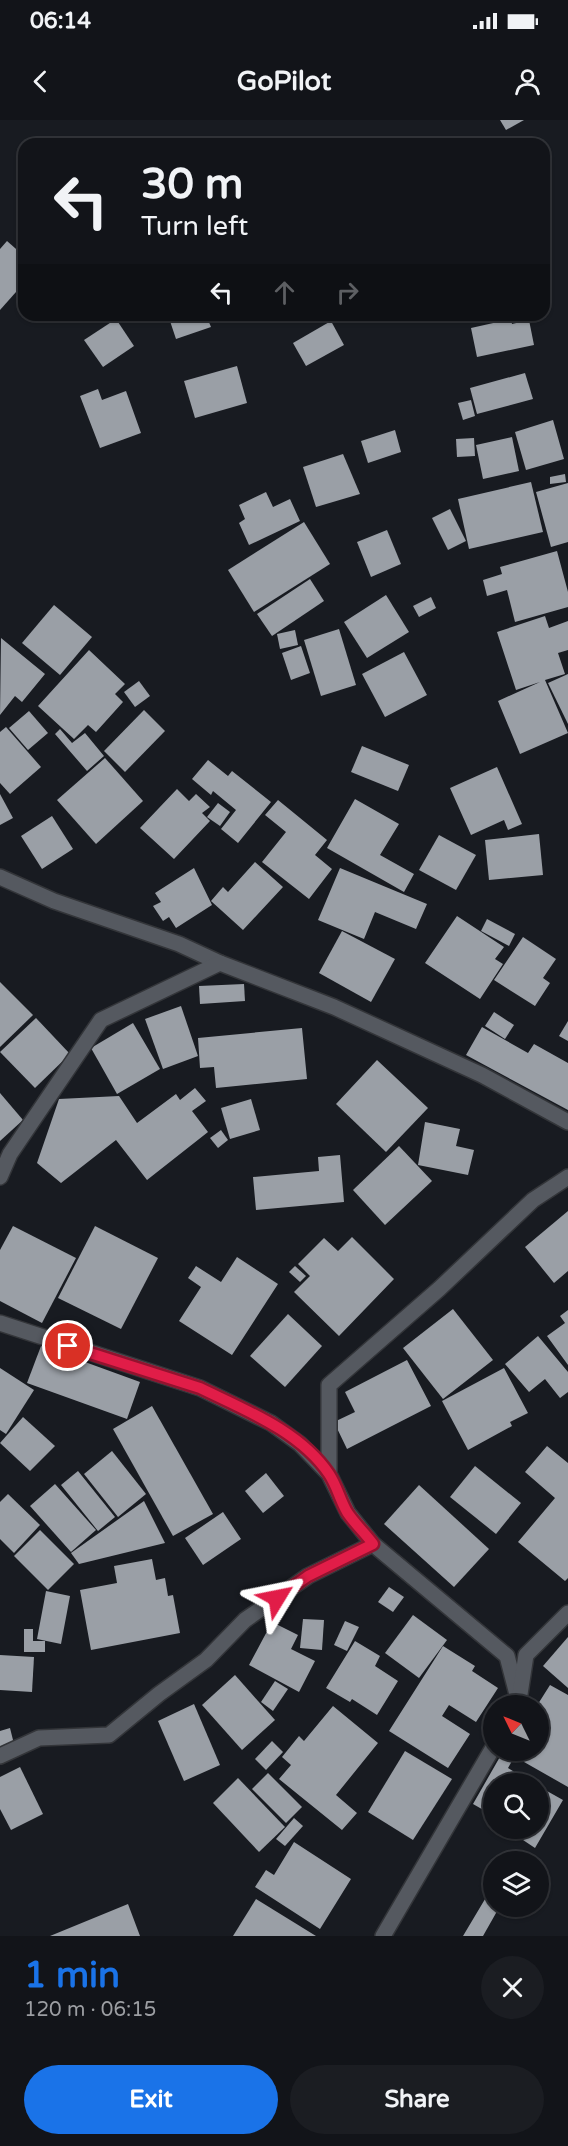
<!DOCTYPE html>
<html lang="en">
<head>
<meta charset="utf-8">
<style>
	body { margin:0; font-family:"Varela Round",sans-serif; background:#1b1d22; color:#f1f3f6; height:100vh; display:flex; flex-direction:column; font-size:22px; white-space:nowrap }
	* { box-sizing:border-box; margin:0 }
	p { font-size:20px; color:#9c9ea2 }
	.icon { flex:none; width:33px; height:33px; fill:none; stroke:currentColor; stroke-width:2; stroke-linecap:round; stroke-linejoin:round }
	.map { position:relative; height:1816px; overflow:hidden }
	.details { display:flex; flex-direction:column; background:#121419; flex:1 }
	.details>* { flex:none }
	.banner { position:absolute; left:18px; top:18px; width:532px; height:183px; border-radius:18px; box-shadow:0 2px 4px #0004,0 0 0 2px #313338; background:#121419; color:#f1f3f6; overflow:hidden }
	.needle { width:39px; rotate:313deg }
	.controls { position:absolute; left:483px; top:1575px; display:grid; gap:12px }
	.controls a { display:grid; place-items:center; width:66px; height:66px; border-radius:50%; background:#121419; box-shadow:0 2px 4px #0004,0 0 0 2px #313338; font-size:30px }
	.pin { position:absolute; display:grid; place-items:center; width:51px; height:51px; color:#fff; margin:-26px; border:3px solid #fff; border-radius:50%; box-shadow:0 2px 6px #0007 }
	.me { position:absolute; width:66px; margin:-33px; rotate:55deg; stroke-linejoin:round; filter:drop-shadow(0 0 4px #0008) }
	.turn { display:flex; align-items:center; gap:21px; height:126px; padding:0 24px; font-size:27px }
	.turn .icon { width:78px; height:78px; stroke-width:2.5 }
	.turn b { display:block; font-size:42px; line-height:51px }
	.lanes { display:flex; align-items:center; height:57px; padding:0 24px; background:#0003; justify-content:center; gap:30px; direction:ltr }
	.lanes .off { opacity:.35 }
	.round { display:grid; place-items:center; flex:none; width:63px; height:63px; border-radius:32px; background:#1b1d22 }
	.head { display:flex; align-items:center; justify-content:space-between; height:102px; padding:0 24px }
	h1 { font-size:36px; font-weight:700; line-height:45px; color:#1a73e8 }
	.button { display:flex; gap:12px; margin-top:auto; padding:12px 24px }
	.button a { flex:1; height:69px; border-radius:36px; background:#1a73e8; color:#fff; font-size:24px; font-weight:700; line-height:69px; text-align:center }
	.button a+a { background:#1b1d22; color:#f1f3f6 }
	.status { display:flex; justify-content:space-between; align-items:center; height:42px; padding:0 30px; background:#121419; direction:ltr }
	.status svg { height:16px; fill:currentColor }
	header { display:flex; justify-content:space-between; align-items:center; height:78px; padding:0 24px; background:#121419; font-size:27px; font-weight:700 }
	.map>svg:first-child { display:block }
	.building { fill:#9a9fa6 }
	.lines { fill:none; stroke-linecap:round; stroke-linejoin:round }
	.minor-casing { stroke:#333539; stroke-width:18 }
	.minor { stroke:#555960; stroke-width:15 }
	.route-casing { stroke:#92132f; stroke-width:15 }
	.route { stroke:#e11d48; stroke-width:10 }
</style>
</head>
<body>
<div class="status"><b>06:14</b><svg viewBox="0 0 49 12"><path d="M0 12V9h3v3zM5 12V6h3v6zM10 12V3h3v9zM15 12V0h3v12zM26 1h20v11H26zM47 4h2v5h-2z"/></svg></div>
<header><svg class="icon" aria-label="back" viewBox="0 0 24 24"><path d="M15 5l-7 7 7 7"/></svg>GoPilot<svg class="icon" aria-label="person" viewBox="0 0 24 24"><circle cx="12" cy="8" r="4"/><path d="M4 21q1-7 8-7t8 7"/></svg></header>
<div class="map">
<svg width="568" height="1816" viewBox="0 0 568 1816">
	<rect width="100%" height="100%" fill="#181b21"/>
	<!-- building -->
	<g class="building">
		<polygon points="500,0 524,0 506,10"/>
		<polygon points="7,121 24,136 24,163 0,190 0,129"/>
		<polygon points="168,195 206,195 211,207 176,219"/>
		<polygon points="116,199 134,226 103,247 84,220"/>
		<polygon points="511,199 512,204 529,200 534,225 477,237 471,208"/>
		<polygon points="331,201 344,225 306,246 293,223"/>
		<polygon points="237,246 247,283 195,298 184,261"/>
		<polygon points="525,253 533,279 477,294 470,268"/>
		<polygon points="98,269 102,280 126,271 141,313 100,328 80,276"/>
		<polygon points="471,280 475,296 463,300 458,283"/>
		<polygon points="553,300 564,339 526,350 515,312"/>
		<polygon points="395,310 401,332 368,343 361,321"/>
		<polygon points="512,317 519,351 483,359 476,325"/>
		<polygon points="474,318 475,336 457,337 456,319"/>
		<polygon points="343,334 360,374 316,387 303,347"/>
		<polygon points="565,354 566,362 550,364 550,357"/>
		<polygon points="531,362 543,412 469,429 458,379"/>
		<polygon points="568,363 568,422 551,427 536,372"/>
		<polygon points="266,372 273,387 290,379 300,401 249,425 239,403 245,399 239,385"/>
		<polygon points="450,389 466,421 448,430 432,398"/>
		<polygon points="304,402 330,444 254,492 228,450"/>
		<polygon points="387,410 401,444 371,457 357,422"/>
		<polygon points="557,431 568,472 568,487 515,502 507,470 487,476 483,460 502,454 500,447"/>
		<polygon points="310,459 324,481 272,516 257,494"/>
		<polygon points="386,475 409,512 367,538 344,502"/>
		<polygon points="431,477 436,488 419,497 413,486"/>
		<polygon points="54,485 92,517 60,555 22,523"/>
		<polygon points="545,496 549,508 568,501 568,530 558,533 565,554 545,560 568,613 520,634 498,581 540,562 516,570 497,512"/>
		<polygon points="339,509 356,565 321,576 304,520"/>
		<polygon points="295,510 298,525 280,529 277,514"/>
		<polygon points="1,518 45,554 22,582 15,576 0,595"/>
		<polygon points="301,526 310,553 291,560 282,533"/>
		<polygon points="89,530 125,564 115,574 123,582 96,612 88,605 74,619 38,586"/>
		<polygon points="404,532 427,575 385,597 362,554"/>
		<polygon points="568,554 568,604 548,563"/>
		<polygon points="139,561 150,576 135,587 124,572"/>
		<polygon points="144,590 165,611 125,652 104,631"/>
		<polygon points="29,591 48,613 28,630 9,608"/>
		<polygon points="6,607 41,647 10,674 0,663 0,612"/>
		<polygon points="60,609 72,623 85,613 104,636 87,651 55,614"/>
		<polygon points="362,626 409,645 398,671 351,652"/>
		<polygon points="105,638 143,681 96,724 57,680"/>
		<polygon points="208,640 228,656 232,651 271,682 238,723 221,709 236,690 213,671 211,675 192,659"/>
		<polygon points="497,647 522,704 508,710 504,700 471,715 450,668"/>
		<polygon points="177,669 189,681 196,674 210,687 202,693 210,701 174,739 140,708"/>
		<polygon points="0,674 13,698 0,705"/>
		<polygon points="355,679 399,704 380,735 414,754 404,772 327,728"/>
		<polygon points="278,680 327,720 315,735 332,749 309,779 262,742 286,712 265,695"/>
		<polygon points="218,683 230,692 220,706 207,697"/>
		<polygon points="52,696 73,729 42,749 21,716"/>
		<polygon points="539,714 543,755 489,760 485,720"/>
		<polygon points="439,715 476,735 456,770 419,750"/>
		<polygon points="255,742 283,767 243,810 211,781 223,767 228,772"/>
		<polygon points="194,748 212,785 176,808 169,797 163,801 153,786 161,782 155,773"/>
		<polygon points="340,748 427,784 416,809 375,792 364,819 318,800"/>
		<polygon points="457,796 504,827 495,839 503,844 480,879 425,843"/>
		<polygon points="487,799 515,814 509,826 481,811"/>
		<polygon points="342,811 395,839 371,882 319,853"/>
		<polygon points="523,817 556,839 543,858 550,863 535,886 494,860"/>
		<polygon points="0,862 33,895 0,927"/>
		<polygon points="244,864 245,881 200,884 199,866"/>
		<polygon points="181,886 198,936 163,949 145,899"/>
		<polygon points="494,892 514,905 505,919 485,906"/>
		<polygon points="36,898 70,934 35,968 0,932"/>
		<polygon points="568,901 568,921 559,916"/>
		<polygon points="133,903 160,949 117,974 91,928"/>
		<polygon points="482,907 528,933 534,924 568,943 568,990 466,935"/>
		<polygon points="302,908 307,959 216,968 214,947 200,948 198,918"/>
		<polygon points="377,940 428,988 386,1032 336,984"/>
		<polygon points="195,968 206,981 192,991 208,1012 147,1060 116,1020 61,1063 37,1043 59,979 119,976 137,1003 176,974 180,980"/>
		<polygon points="0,973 23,1000 0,1021"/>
		<polygon points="251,979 260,1010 230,1019 221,988"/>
		<polygon points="425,1002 460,1009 456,1026 474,1030 468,1055 418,1045"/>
		<polygon points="221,1010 228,1020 218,1028 210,1018"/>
		<polygon points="399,1026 432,1061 385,1105 353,1070"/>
		<polygon points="340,1035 344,1082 256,1090 253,1057 319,1051 318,1037"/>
		<polygon points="568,1091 568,1151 554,1163 525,1127"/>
		<polygon points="13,1106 76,1138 42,1203 0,1181 0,1130"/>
		<polygon points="95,1106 158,1138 121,1209 58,1178"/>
		<polygon points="352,1117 394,1159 339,1216 294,1172 310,1156 298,1144 324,1118 338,1131"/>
		<polygon points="237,1137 278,1164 232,1235 179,1201 201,1167 188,1158 196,1146 221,1162"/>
		<polygon points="295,1146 306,1156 300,1162 289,1152"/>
		<polygon points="453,1189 493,1240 443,1279 403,1228"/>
		<polygon points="568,1190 568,1245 547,1216 565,1203 560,1196"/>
		<polygon points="288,1194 322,1226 285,1267 250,1236"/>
		<polygon points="538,1216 568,1252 568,1272 560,1278 545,1259 529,1272 505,1244"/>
		<polygon points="41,1226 140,1262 127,1299 27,1263"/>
		<polygon points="407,1240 431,1286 347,1329 334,1302 355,1292 345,1272"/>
		<polygon points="0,1248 34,1270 6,1314 0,1310"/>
		<polygon points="504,1248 528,1293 510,1302 512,1306 468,1330 442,1281"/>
		<polygon points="152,1286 213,1394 173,1416 113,1309"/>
		<polygon points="23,1297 55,1326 30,1351 0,1323"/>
		<polygon points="547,1326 568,1343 568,1458 565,1461 518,1422 555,1378 525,1352"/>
		<polygon points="112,1331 146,1374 118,1397 84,1354"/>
		<polygon points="475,1346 521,1383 496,1414 450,1377"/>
		<polygon points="78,1351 115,1397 98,1411 61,1365"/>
		<polygon points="266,1353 284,1376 263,1393 245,1371"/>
		<polygon points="55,1364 96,1410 71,1432 30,1386"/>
		<polygon points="419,1365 489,1429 454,1467 384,1404"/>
		<polygon points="8,1374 40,1405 14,1433 0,1419 0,1382"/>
		<polygon points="144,1381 165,1423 79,1444 71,1433"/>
		<polygon points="223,1392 241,1419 203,1445 185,1418"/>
		<polygon points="40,1410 74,1444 48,1470 14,1436"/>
		<polygon points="152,1439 156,1460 165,1458 168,1476 173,1475 180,1513 91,1530 80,1470 117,1463 114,1446"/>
		<polygon points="389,1467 404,1477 393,1492 378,1482"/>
		<polygon points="46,1471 70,1476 61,1524 37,1519"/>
		<polygon points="413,1495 447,1520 419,1558 385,1533"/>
		<polygon points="303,1499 324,1500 322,1530 300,1528"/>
		<polygon points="345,1501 359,1507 347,1531 334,1525"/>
		<polygon points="272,1502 298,1515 291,1529 315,1541 299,1572 249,1545"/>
		<polygon points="24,1509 33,1509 33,1521 45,1521 45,1532 24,1532"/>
		<polygon points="568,1517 568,1568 543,1546"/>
		<polygon points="355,1521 380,1536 375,1546 398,1561 377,1595 352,1579 350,1582 326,1568"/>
		<polygon points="443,1526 475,1546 472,1551 498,1568 476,1602 449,1585 442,1596 470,1614 448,1648 389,1611"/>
		<polygon points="0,1535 34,1537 32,1572 0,1570"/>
		<polygon points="235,1555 275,1600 242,1630 202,1585"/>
		<polygon points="275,1561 288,1569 273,1591 261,1582"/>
		<polygon points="550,1565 568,1575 568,1667 510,1634 512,1630 538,1630 538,1584"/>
		<polygon points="194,1584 220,1645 184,1661 158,1601"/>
		<polygon points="333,1586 378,1623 336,1675 357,1693 342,1710 279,1659 291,1645 282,1637 299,1616 304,1621"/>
		<polygon points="10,1608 14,1624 0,1629 0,1611"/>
		<polygon points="272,1621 283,1632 266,1650 255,1639"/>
		<polygon points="405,1631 452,1659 413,1720 368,1692"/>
		<polygon points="501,1635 512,1641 508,1648 534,1664 494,1664 494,1696 473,1684"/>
		<polygon points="20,1647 43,1694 11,1710 0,1689 0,1657"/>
		<polygon points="268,1653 302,1687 286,1703 252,1669"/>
		<polygon points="238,1658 285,1707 259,1732 213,1683"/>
		<polygon points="538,1666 563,1680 535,1728 523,1720 526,1715 515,1708 538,1708"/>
		<polygon points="294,1698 303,1706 285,1726 276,1719"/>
		<polygon points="294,1722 351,1759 320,1809 255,1767 266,1750 274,1755"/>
		<polygon points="512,1732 529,1742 506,1742"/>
		<polygon points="494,1764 494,1786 500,1786 483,1816 463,1816"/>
		<polygon points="256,1779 316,1816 233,1816"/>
		<polygon points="128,1784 140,1816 50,1816"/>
	</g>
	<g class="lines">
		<defs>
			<g id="minor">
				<polyline points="0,757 54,781 179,824 220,843"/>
				<polyline points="0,1057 10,1034 101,900 220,843 334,887 482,955 568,1002"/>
				<polyline points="0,1203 200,1268 271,1303 300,1324 329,1354 348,1393 373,1424 507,1536 519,1582"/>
				<polyline points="329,1354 329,1265 439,1169 533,1080 568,1057"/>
				<polyline points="520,1574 526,1535 568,1493"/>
				<polyline points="0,1636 39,1618 109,1615 159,1574 206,1540 245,1500 308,1456 373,1424"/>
				<polyline points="383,1816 494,1626"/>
			</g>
		</defs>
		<!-- minor casing -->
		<use href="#minor" class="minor-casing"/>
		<!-- minor -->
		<use href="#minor" class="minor"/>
	</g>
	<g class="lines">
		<defs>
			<path id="route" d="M68 1226 200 1268C245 1290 300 1311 329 1354 337 1366 340 1380 347 1392 354 1403 365 1413 373 1424L308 1456 277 1478"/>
		</defs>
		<!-- route casing -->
		<use href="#route" class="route-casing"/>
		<!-- route -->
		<use href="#route" class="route"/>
	</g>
</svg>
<div class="controls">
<a><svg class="needle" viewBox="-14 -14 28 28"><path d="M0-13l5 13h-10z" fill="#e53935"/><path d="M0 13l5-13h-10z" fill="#9c9ea2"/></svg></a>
<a><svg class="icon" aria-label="search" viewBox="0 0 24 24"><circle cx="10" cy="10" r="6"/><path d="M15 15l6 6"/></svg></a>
<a><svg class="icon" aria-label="layers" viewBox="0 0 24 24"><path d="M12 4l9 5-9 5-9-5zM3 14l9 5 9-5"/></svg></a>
</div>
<div class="pin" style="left:68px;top:1226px;background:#d93025"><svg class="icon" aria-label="arrive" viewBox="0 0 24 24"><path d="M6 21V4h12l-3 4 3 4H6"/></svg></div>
<svg class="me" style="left:277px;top:1478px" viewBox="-20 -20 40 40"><path d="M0-17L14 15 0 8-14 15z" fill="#e11d48" stroke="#fff" stroke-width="4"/></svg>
<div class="banner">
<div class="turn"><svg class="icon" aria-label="left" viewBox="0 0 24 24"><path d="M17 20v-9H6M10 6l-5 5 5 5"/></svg><div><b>30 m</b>Turn left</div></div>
<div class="lanes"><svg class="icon" aria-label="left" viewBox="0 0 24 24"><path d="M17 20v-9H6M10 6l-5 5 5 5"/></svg><svg class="icon off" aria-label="ahead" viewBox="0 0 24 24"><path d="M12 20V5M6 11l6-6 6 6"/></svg><svg class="icon off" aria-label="right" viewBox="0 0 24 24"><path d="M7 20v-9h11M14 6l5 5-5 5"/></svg></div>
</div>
</div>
<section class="details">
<div class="head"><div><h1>1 min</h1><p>120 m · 06:15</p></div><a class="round"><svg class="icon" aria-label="close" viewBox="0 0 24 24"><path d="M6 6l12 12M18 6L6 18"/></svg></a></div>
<div class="button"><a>Exit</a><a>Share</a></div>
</section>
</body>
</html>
